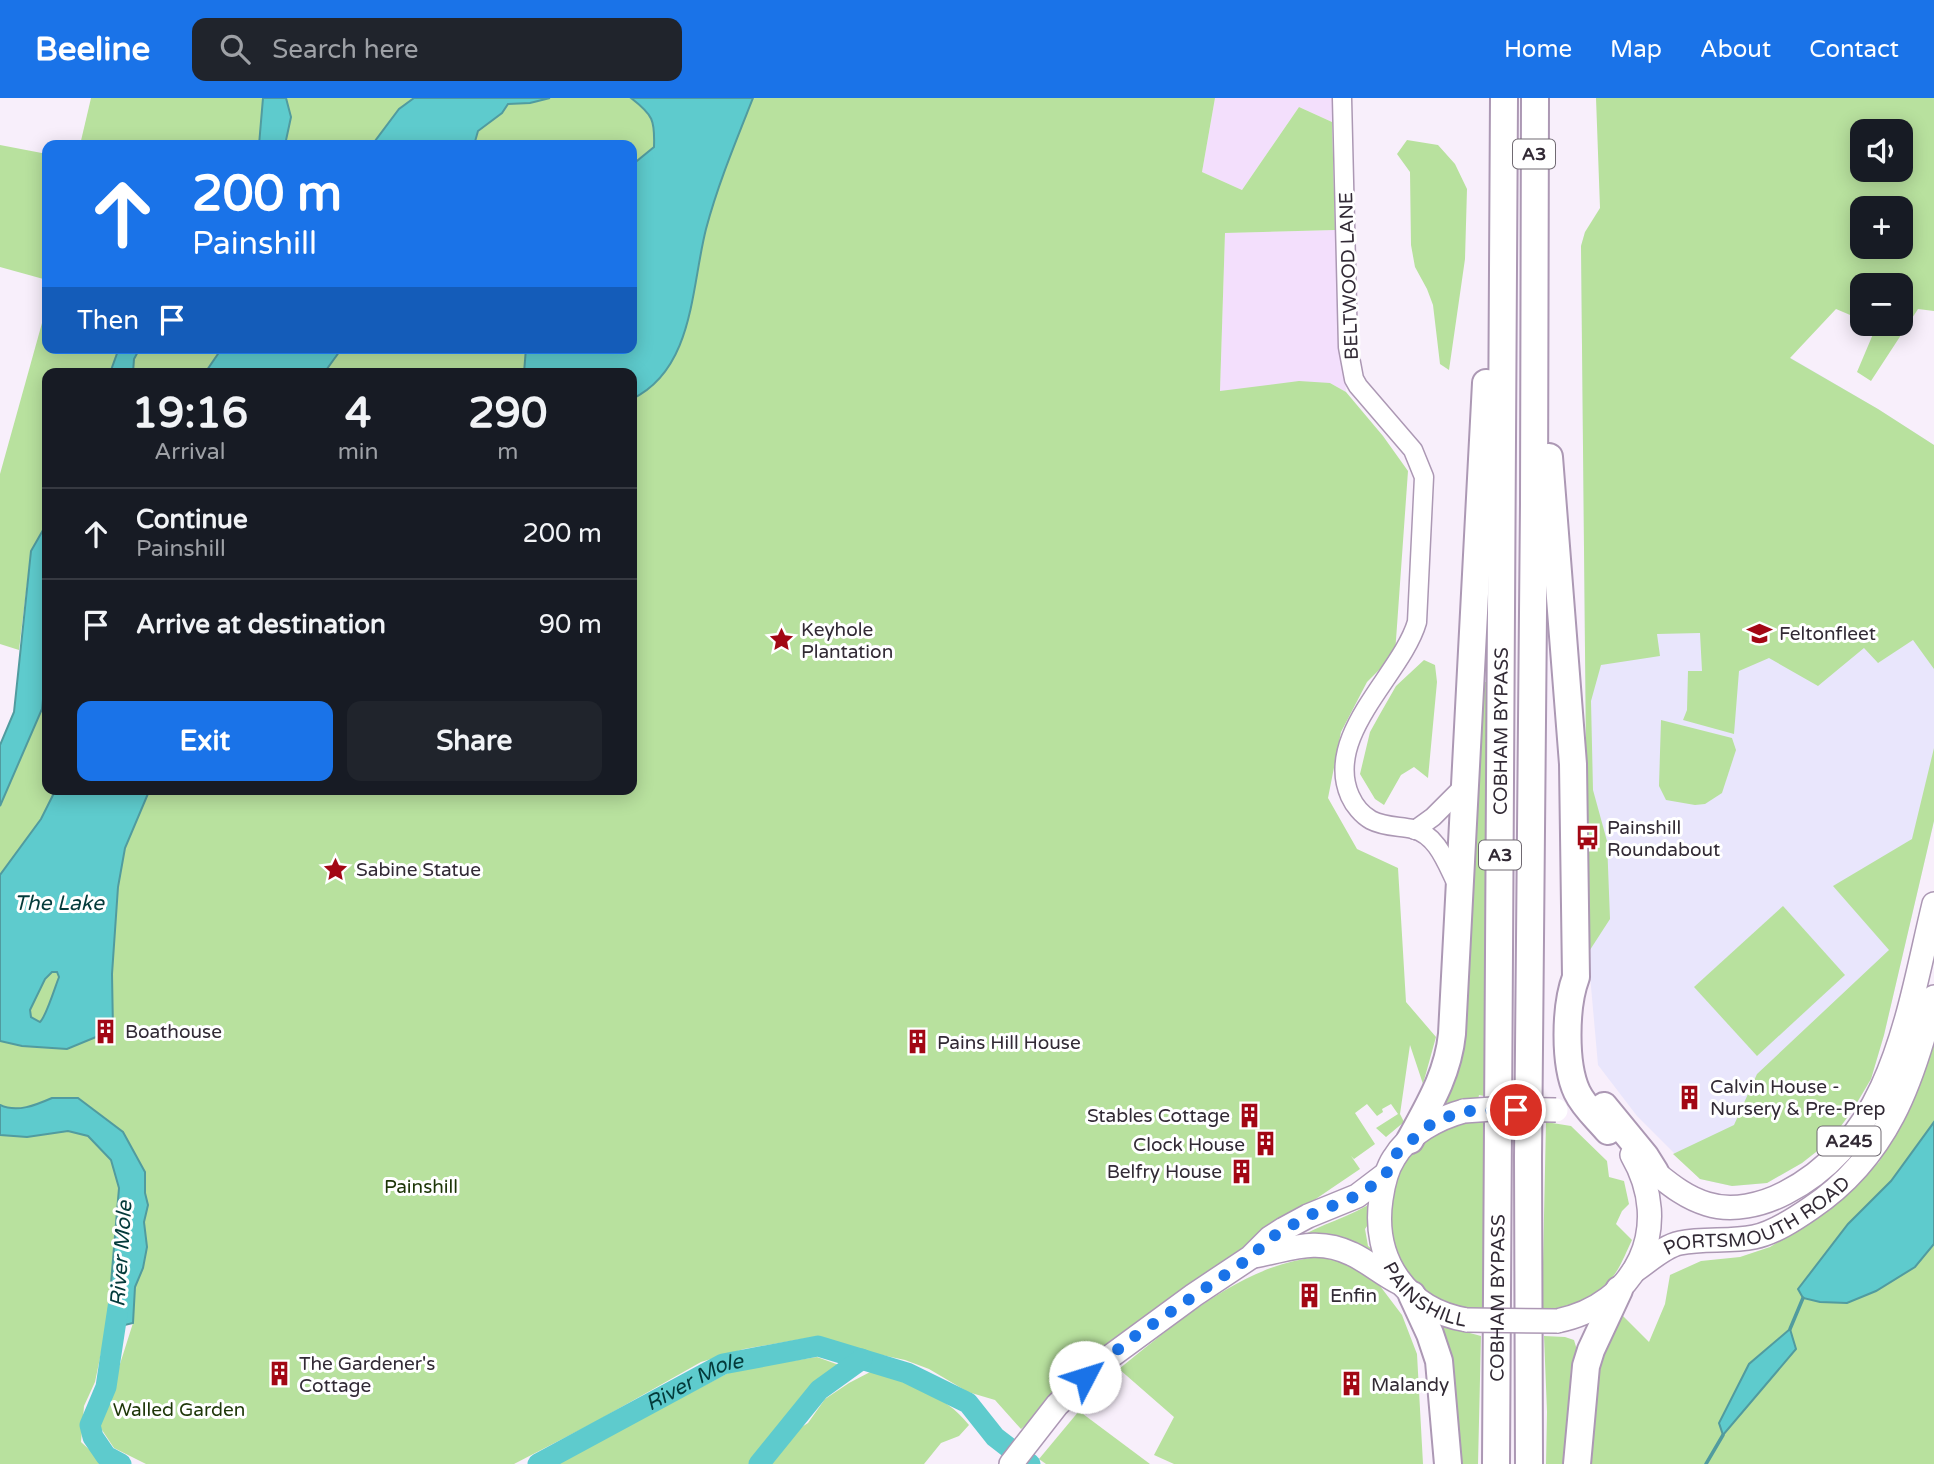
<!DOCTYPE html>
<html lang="en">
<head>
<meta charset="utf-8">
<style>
	body { margin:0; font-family:"Varela Round",sans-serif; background:#20242c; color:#f1f3f6; height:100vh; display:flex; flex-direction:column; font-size:26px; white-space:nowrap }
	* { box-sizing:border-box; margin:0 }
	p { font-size:23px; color:#9ea1a6 }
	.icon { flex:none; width:38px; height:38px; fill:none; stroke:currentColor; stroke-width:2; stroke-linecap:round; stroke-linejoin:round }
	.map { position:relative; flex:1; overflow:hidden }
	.details { position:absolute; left:42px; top:270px; width:595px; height:427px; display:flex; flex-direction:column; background:#171b24; border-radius:14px; box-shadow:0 4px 18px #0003 }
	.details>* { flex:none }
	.top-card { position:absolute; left:42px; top:42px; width:595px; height:214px; border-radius:14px; box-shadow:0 4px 18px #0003; background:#1a73e8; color:#fff; overflow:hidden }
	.buttons { position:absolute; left:1850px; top:21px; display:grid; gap:14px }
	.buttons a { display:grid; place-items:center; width:63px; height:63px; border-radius:14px; background:#171b24; box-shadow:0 4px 18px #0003; font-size:35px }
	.pin { position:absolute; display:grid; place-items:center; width:60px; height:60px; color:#fff; margin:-30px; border:4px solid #fff; border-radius:50%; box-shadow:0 2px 7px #0007 }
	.me { position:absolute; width:77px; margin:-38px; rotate:50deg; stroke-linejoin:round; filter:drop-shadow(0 0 5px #0008) }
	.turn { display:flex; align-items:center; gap:24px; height:147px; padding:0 35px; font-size:32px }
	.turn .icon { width:91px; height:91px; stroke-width:2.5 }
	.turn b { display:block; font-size:49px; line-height:60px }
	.then { display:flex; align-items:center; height:66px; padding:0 35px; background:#0003; gap:14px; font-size:26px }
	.eta { display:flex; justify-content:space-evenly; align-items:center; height:119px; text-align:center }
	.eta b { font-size:42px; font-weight:700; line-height:49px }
	.button { display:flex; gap:14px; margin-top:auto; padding:14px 35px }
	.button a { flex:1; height:80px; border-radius:14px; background:#1a73e8; color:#fff; font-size:28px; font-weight:700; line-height:80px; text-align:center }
	.button a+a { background:#20242c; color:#f1f3f6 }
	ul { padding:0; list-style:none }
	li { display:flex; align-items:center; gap:21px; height:91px; padding:0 35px; border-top:2px solid #363941 }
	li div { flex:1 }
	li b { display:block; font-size:26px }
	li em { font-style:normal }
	header { display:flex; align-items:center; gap:42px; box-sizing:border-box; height:98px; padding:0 35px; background:#1a73e8; color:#fff }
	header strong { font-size:33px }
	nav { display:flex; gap:38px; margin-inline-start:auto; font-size:24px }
	.search { width:490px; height:63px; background:#20242c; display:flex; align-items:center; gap:18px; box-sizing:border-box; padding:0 24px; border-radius:14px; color:#9ea1a6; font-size:26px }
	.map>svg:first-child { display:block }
	.built { fill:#f3dffc }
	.education { fill:#e9e6fc }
	.green { fill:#b8e19e; fill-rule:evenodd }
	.water { fill:#5ecbcd; stroke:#519b9f; stroke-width:2; fill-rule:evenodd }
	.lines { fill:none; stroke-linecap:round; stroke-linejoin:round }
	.stream { stroke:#519b9f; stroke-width:3.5 }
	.river { stroke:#5ecbcd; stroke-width:21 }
	.minor-casing { stroke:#ac98b4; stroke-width:21 }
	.major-casing { stroke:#ac98b4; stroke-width:26 }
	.highway-casing { stroke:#ac98b4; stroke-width:30 }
	.minor { stroke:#fff; stroke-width:18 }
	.major { stroke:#fff; stroke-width:23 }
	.highway { stroke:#fff; stroke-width:26 }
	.major-bridge-casing { stroke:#ac98b4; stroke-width:26; stroke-linecap:butt }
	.major-bridge { stroke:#fff; stroke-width:23 }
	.route { stroke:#1a73e8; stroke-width:12; stroke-dasharray:0 21.6 }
	.labels { text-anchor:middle; stroke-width:6; stroke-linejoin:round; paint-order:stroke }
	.shield { fill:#fff; stroke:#706a72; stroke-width:2 }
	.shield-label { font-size:18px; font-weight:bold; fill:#322a35 }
	.street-label { font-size:19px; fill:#322a35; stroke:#fff }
	.poi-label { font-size:19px; fill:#322a35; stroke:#fff; text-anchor:start }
	.park-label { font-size:19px; fill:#1d3607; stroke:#fff }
	.water-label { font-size:21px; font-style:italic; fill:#033a3a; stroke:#fff }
</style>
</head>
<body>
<header>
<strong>Beeline</strong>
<div class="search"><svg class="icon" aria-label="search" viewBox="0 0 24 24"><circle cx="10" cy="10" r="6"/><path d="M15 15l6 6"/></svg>Search here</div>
<nav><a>Home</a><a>Map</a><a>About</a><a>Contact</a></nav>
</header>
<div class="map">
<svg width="1934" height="1366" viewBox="0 0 1934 1366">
	<rect width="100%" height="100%" fill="#f8effb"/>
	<!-- built -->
	<g class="built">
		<polygon points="1215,0 1333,0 1332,24 1299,9 1242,92 1202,74"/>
		<polygon points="1335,132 1346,294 1330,285 1220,294 1225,135"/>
	</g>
	<!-- education -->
	<polygon class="education" points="1585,134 1596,146 1878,311 1934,347 1934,723 1884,937 1871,981 1852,1013 1830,1043 1802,1065 1767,1085 1732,1088 1700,1081 1637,1018 1598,967 1588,855 1581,148"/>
	<!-- green -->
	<g class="green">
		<polygon points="91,0 263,0 259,47 80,47"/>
		<path d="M286 0H1215L1202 74 1242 92 1299 9 1332 24 1335 132 1225 135 1220 293 1299 283 1330 285 1346 294 1383 338 1408 373 1395 556 1367 584 1341 634 1328 700 1357 751 1398 770 1406 904 1436 939 1423 986 1410 947 1400 1016 1404 1024 1386 1039 1376 1030 1398 1016 1391 1006 1382 1011 1383 1014 1377 1018 1367 1006 1355 1015 1375 1046 1354 1061 1351 1058 1360 1071 1192 1185 1021 1331 995 1302 968 1294 929 1271 905 1262 863 1253 819 1238 744 1251 701 1264 595 1324 514 1366H146L114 1350 100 1329 133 1225 135 1189 143 1170 147 1149 144 1124 148 1107 145 1095V1074L52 1000C36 1007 17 1015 0 1007V708L42 611 47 560V691H632V275H133L134 261 140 250H632V47H285L291 19Z"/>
		<path d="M1596 0H1934V213L1918 211 1871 283 1857 274 1876 229 1870 226H1900V187H1862V222L1836 211 1790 260 1878 311 1934 347V571L1913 542 1878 565 1864 550 1818 588 1769 560 1739 573 1734 636 1683 622 1687 612 1688 573H1702L1700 535 1657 536 1660 558 1601 567 1591 603 1593 692 1607 743 1610 821 1588 855 1581 148 1585 134 1600 110ZM1862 33H1900V72H1862ZM1862 110H1900V149H1862Z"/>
		<polygon points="1407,42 1438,47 1455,66 1467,91 1465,161 1449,272 1440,266 1433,207 1427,191 1415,169 1411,147 1410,74 1397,56"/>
		<polygon points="0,47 47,56 47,182 0,169"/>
		<polygon points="47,207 47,250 119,250 110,275 47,275 47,425 31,453 19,552 0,546 0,376"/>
		<polygon points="1424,562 1435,567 1437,584 1428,680 1414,669 1401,677 1384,707 1375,701 1360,676 1370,634 1380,616 1396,588"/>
		<polygon points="1478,584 1488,584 1484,998 1479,997 1478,1002 1439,1013"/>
		<polygon points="1661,622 1732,640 1736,652 1722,695 1705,706 1695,707 1666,702 1659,688"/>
		<polygon points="1934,650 1934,723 1884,937 1871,981 1852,1013 1830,1043 1802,1065 1767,1085 1732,1088 1700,1081 1673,1056 1734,1027 1757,976 1889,852 1833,788 1912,741"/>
		<polygon points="1783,808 1845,877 1757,958 1694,889"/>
		<polygon points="1934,941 1934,1024 1891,1083 1848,1126 1798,1191 1876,1193 1915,1169 1934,1146 1934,1366 1587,1366 1590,1293 1606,1243 1623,1218 1649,1244 1665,1206 1670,1177 1701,1163 1740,1159 1770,1149 1830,1112 1879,1064 1919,990"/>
		<path d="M1462 1023 1484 1024 1485 1211C1470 1211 1450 1211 1437 1203 1422 1196 1393 1155 1389 1139 1385 1119 1392 1076 1404 1061 1421 1039 1438 1034 1462 1023Z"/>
		<path d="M1546 1024 1571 1028 1607 1063 1609 1079 1624 1083 1629 1106 1622 1113 1616 1126 1632 1142C1626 1154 1620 1171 1611 1181 1592 1201 1568 1210 1542 1212Z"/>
		<polygon points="68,1033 88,1038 111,1062 119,1090 108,1221 95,1284 84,1308 81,1344 105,1366 0,1366 0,1037 27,1039"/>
		<path d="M1376 1102 1374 1118 1365 1131 1368 1148 1378 1155 1382 1168 1294 1142C1320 1126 1351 1119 1376 1102Z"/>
		<path d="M1319 1159 1353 1166 1374 1180 1402 1217 1417 1256 1423 1366H1174L1154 1357 1174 1319 1119 1271C1175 1226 1244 1165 1319 1159Z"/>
		<polygon points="1429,1219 1455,1231 1481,1238 1478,1366 1462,1366 1452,1267"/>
		<polygon points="1544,1238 1565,1239 1574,1242 1577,1252 1571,1269 1566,1366 1546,1366 1547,1314"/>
		<polygon points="817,1259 839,1267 799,1301 777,1335 749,1366 554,1366 734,1272"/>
		<path d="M878 1272C912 1291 943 1294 969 1327L959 1338 941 1345 924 1366H767L791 1336 808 1325 825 1301 849 1285 872 1273Z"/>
		<polygon points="1079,1313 1150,1366 1046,1366 1039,1361"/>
	</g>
	<!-- water -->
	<g class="water">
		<polygon points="263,0 286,0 291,19 285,47 259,47"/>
		<polygon points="414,0 550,0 530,5 508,6 502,15 478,33 474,47 372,47 399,11"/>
		<path d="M631 0H753C736 43 718 86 706 131 691 190 694 271 632 301V275H524L526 250H632V67L654 49C655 22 653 17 631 0Z"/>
		<polygon points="119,250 140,250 134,261 133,275 110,275"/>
		<polygon points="222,250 342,250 324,275 205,275"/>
		<polygon points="47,425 47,560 42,611 0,708 0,647 14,614 31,453"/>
		<path d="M56 691H150L125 750 118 789 112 876 113 932 67 951 22 948 0 943V777L41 721ZM52 874H57L59 879C55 889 46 919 40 924L31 919 30 912 45 881Z"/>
		<path d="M52 1000H78L123 1034 145 1074V1095L148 1107 144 1124 147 1149 143 1170 135 1189 133 1225 117 1229 108 1221 119 1090 111 1062 88 1038 68 1033 27 1039 0 1037V1007C17 1015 36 1007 52 1000Z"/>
		<polygon points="1934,1024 1934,1146 1915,1169 1876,1193 1847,1205 1820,1204 1803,1200 1798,1191 1848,1126 1891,1083"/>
		<polygon points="1790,1231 1796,1251 1723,1337 1719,1325 1749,1266"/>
	</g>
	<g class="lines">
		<!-- stream -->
		<g class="stream">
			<polyline points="1790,1231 1803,1200"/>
			<polyline points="1706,1366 1723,1337"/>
		</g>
		<!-- river -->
		<g class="river">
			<polyline points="119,1203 106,1289 90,1327 93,1339 106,1358 121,1366"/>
			<path id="s1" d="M538 1366 723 1266 818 1248 907 1275 968 1305 995 1339 1030 1366"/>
			<polyline points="759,1366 819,1292 862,1261"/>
		</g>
		<defs>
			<g id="minor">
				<path d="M1342 0 1348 249 1354 281 1358 288 1413 352 1424 379 1417 524C1402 576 1323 637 1350 698 1354 707 1362 717 1371 722 1384 729 1399 728 1413 731 1438 737 1447 767 1458 788"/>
				<polyline points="1415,732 1433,719 1463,689"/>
			</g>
			<g id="major">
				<path id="s2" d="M1464 1013C1438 1020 1408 1036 1394 1060 1386 1072 1383 1087 1381 1101 1372 1161 1406 1212 1467 1222"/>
				<path d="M1640 1063C1662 1079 1680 1098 1707 1106 1732 1114 1762 1107 1785 1095 1893 1040 1908 913 1934 806"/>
				<path d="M1254 1158C1289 1152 1316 1138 1352 1156 1369 1164 1383 1177 1400 1185"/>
				<path id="s3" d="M1634 1173C1648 1164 1664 1148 1680 1145 1704 1140 1730 1144 1754 1139 1774 1135 1795 1121 1811 1110 1887 1059 1913 984 1934 899"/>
				<path d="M1557 1223C1637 1207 1674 1129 1632 1057"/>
				<polyline points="1011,1366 1057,1307 1100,1266 1194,1197 1251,1159 1270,1140 1284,1131 1308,1118 1357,1098 1386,1076"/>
			</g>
			<g id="highway">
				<path d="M1549 359 1573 666 1576 879C1565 908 1564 966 1577 994 1584 1009 1598 1021 1608 1033"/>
				<polyline points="1604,1008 1645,1058 1655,1074"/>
				<path d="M1410 1042C1429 1007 1448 976 1452 936L1486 285"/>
				<polyline points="1412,1197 1430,1236 1439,1263 1448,1366"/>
				<path id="s4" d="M1496 1366 1504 0"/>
				<polyline points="1529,1366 1528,1059 1534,406 1535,0"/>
				<polyline points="1577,1366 1586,1268 1591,1252 1619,1192"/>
			</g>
		</defs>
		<!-- minor casing -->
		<use href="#minor" class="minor-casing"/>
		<!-- major casing -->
		<use href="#major" class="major-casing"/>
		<!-- highway casing -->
		<use href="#highway" class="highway-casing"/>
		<!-- minor -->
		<use href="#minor" class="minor"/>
		<!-- major -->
		<use href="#major" class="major"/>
		<!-- highway -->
		<use href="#highway" class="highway"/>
		<defs>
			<g id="major-bridge">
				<polyline points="1464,1013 1493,1011 1556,1012"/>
				<polyline points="1467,1222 1557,1223"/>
			</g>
		</defs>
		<!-- major-bridge casing -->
		<use href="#major-bridge" class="major-bridge-casing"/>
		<!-- major-bridge -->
		<use href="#major-bridge" class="major-bridge"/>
	</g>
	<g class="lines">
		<!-- route -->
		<polyline class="route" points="1085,1279 1128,1243 1251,1159 1270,1140 1308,1118 1363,1095 1386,1076 1395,1057 1428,1028 1454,1016 1464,1013 1516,1012"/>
	</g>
	<!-- icons -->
	<defs>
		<symbol id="school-bare" viewBox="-9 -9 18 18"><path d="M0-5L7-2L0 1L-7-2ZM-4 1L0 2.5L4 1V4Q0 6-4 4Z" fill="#a20714" stroke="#fff" stroke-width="2.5" paint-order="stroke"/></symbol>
		<symbol id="sight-bare" viewBox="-9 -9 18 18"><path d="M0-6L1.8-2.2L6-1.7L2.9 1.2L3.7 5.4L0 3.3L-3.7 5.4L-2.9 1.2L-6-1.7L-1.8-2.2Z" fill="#a20714" stroke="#fff" stroke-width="2.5" paint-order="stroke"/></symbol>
		<symbol id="bus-bare" viewBox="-9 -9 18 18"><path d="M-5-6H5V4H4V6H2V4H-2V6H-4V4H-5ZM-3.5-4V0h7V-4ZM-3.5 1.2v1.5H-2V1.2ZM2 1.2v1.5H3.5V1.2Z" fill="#a20714" stroke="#fff" stroke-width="2.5" paint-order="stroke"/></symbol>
		<symbol id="building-bare" viewBox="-9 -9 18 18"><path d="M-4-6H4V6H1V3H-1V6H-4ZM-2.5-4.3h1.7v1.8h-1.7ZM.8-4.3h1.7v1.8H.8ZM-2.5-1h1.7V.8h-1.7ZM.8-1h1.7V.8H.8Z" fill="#a20714" stroke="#fff" stroke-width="2.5" paint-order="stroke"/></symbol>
	</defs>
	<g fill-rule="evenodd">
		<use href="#school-bare" x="1742" y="518" width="35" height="35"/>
		<use href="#sight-bare" x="764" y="524" width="35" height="35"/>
		<use href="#bus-bare" x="1570" y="722" width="35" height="35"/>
		<use href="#sight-bare" x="318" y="754" width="35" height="35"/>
		<use href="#building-bare" x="88" y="916" width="35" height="35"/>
		<use href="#building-bare" x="900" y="926" width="35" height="35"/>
		<use href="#building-bare" x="1672" y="982" width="35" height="35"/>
		<use href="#building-bare" x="1232" y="1000" width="35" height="35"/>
		<use href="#building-bare" x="1248" y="1028" width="35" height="35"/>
		<use href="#building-bare" x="1224" y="1056" width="35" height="35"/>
		<use href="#building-bare" x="1292" y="1180" width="35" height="35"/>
		<use href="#building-bare" x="262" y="1258" width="35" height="35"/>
		<use href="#building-bare" x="1334" y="1268" width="35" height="35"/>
	</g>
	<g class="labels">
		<!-- shield labels -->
		<g class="shield">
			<rect x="1513" y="41.5" width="42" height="29" rx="5"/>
			<rect x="1479" y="742.5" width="42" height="29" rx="5"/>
			<rect x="1817.5" y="1028.5" width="63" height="29" rx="5"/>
		</g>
		<g class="shield-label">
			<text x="1534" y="62">A3</text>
			<text x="1500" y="763">A3</text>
			<text x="1849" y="1049">A245</text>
		</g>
		<!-- street labels -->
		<g class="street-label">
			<text transform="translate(1348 178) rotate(-92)" y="7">BELTWOOD LANE</text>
			<text dy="7" stroke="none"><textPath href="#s4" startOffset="733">COBHAM BYPASS</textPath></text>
			<text dy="7" stroke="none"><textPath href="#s3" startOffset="138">PORTSMOUTH ROAD</textPath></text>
			<text dy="7" stroke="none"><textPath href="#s2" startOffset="245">PAINSHILL</textPath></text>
			<text dy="7" stroke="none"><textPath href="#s4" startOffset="166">COBHAM BYPASS</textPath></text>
		</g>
		<!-- poi labels -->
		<g class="poi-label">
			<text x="801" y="538">Keyhole<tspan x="801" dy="22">Plantation</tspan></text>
			<text x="1779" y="542">Feltonfleet</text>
			<text x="1607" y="736">Painshill<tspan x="1607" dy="22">Roundabout</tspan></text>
			<text x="356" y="778">Sabine Statue</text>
			<text x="125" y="940">Boathouse</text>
			<text x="937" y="951">Pains Hill House</text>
			<text x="1710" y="995">Calvin House -<tspan x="1710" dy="22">Nursery &amp; Pre-Prep</tspan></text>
			<text x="1230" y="1024" text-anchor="end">Stables Cottage</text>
			<text x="1245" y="1053" text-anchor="end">Clock House</text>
			<text x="1222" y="1080" text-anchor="end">Belfry House</text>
			<text x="1330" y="1204">Enfin</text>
			<text x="299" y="1272">The Gardener's<tspan x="299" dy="22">Cottage</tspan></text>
			<text x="1371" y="1293">Malandy</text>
		</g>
		<!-- park labels -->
		<g class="park-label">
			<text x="421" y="1095">Painshill</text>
			<text x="179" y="1318">Walled Garden</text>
		</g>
		<!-- water labels -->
		<g class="water-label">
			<text x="59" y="812">The Lake</text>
			<text transform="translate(121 1156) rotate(-86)" y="7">River Mole</text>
			<text dy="7" stroke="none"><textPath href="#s1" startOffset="177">River Mole</textPath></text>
		</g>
	</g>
</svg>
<div class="buttons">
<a><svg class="icon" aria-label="sound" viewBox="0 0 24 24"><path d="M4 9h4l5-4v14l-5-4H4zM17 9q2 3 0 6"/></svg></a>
<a>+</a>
<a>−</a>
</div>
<div class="pin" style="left:1516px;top:1012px;background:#d93025"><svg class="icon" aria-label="arrive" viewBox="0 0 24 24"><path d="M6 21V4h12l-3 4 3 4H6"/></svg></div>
<svg class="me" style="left:1085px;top:1279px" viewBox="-20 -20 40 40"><circle r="19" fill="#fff"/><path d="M0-13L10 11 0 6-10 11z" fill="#1a73e8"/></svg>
<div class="top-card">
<div class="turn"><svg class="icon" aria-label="ahead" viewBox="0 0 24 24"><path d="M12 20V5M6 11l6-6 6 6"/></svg><div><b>200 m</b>Painshill</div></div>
<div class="then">Then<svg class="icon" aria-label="arrive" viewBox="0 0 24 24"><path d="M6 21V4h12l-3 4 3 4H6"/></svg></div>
</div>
<section class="details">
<div class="eta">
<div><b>19:16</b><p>Arrival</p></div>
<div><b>4</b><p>min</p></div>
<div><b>290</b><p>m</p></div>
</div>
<ul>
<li><svg class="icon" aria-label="ahead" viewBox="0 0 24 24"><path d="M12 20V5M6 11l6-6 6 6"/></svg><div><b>Continue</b><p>Painshill</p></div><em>200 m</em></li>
<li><svg class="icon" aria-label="arrive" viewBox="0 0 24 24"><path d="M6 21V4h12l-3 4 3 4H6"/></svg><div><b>Arrive at destination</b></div><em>90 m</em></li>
</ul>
<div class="button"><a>Exit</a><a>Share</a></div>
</section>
</div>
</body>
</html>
